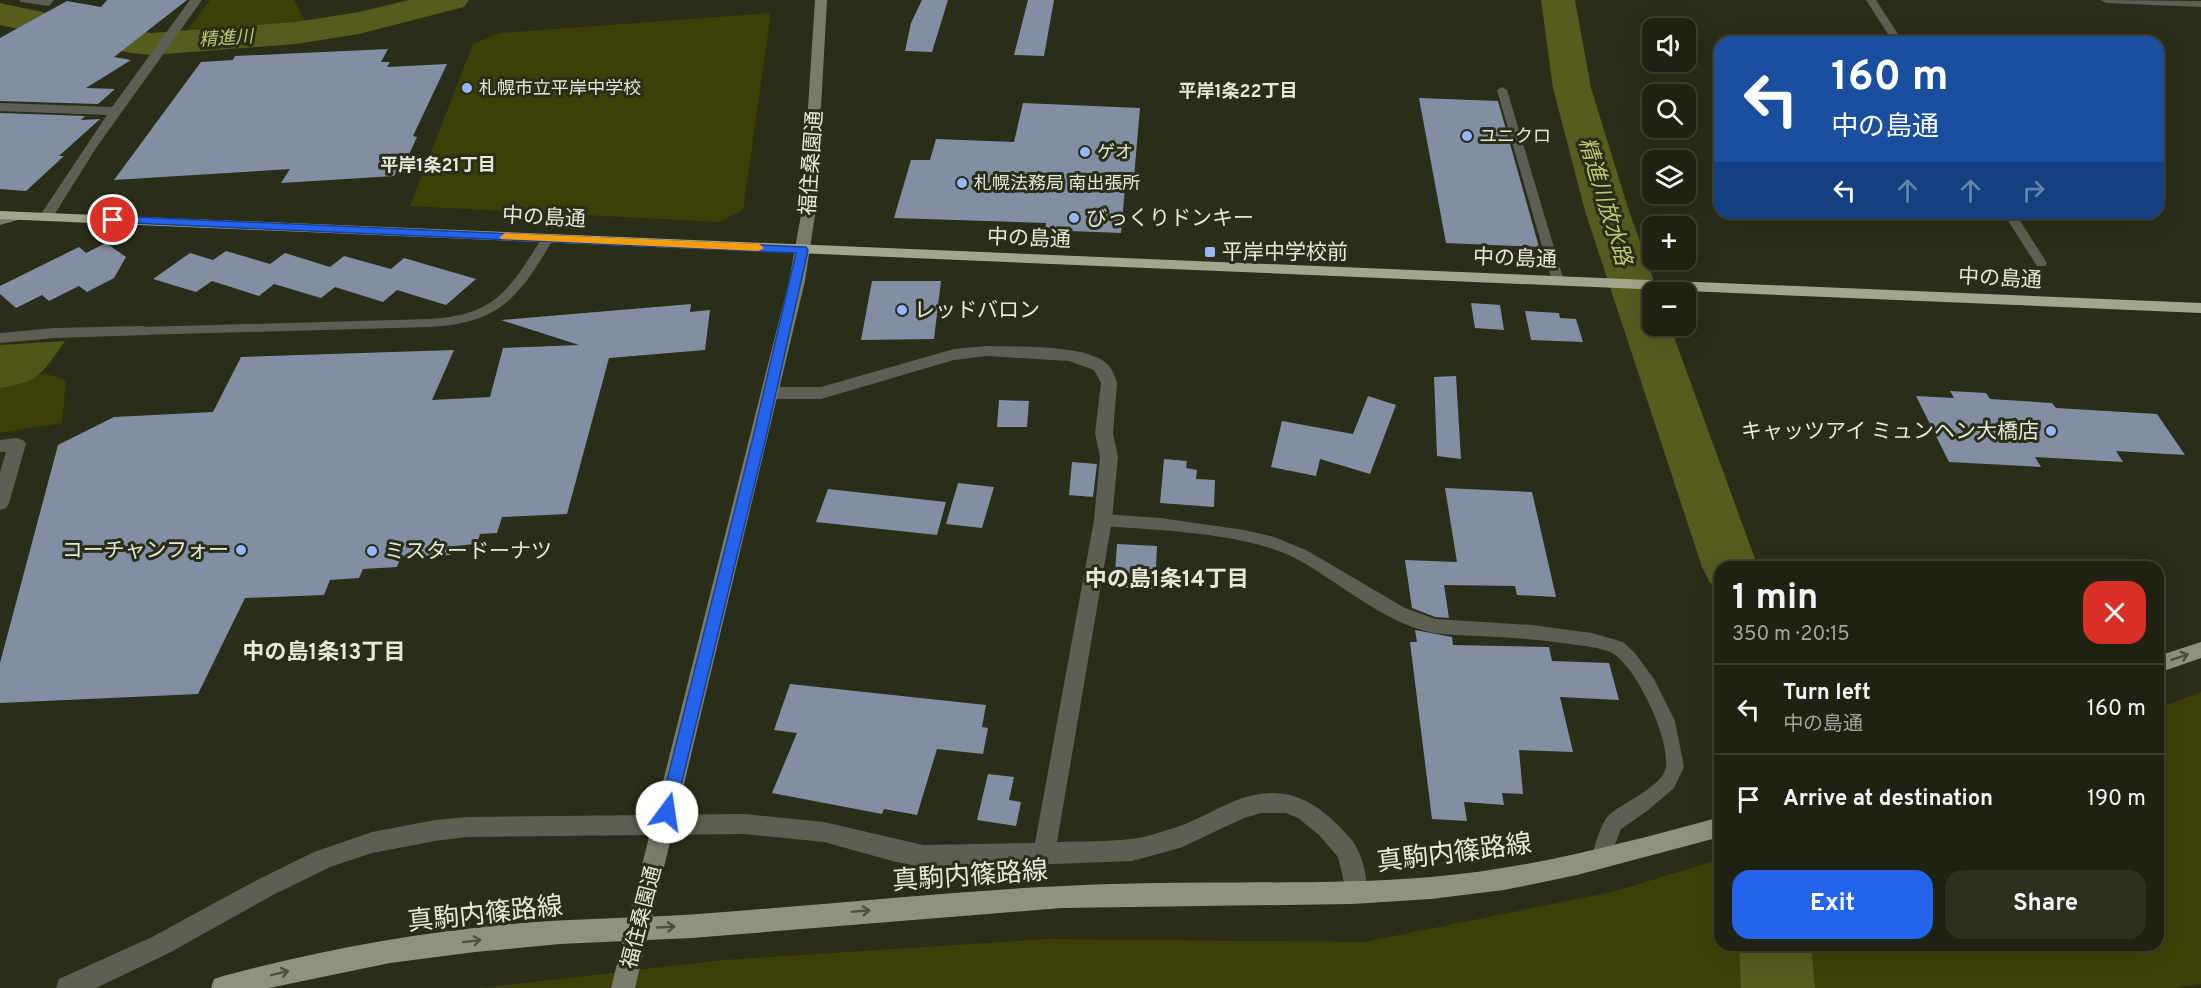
<!DOCTYPE html>
<html lang="en">
<head>
<meta charset="utf-8">
<style>
	body { margin:0; font-family:Overpass,"Noto Sans JP",sans-serif; background:#2d2f1f; color:#f1f3f6; height:100vh; display:flex; flex-direction:column; font-size:22px; white-space:nowrap }
	* { box-sizing:border-box; margin:0 }
	p { font-size:20px; color:#a2a49f }
	.icon { flex:none; width:33px; height:33px; fill:none; stroke:currentColor; stroke-width:2; stroke-linecap:round; stroke-linejoin:round }
	.map { position:relative; flex:1; overflow:hidden }
	.panel { position:absolute; left:1714px; top:561px; width:450px; height:390px; display:flex; flex-direction:column; background:#202211; border-radius:18px; box-shadow:0 6px 24px #0002,0 0 0 2px #3d3f31 }
	.panel>* { flex:none }
	.guide { position:absolute; left:1714px; top:36px; width:450px; height:183px; border-radius:18px; box-shadow:0 6px 24px #0002,0 0 0 2px #3d3f31; background:#1a4fa0; color:#fff; overflow:hidden }
	.controls { position:absolute; left:1642px; top:18px; display:grid; gap:12px }
	.controls a { display:grid; place-items:center; width:54px; height:54px; border-radius:12px; background:#202211; box-shadow:0 6px 24px #0002,0 0 0 2px #3d3f31; font-size:30px }
	.pin { position:absolute; display:grid; place-items:center; width:51px; height:51px; color:#fff; margin:-26px; border:3px solid #fff; border-radius:50%; box-shadow:0 2px 6px #0007 }
	.me { position:absolute; width:66px; margin:-33px; rotate:14deg; stroke-linejoin:round; filter:drop-shadow(0 0 4px #0008) }
	.turn { display:flex; align-items:center; gap:21px; height:126px; padding:0 18px; font-size:27px }
	.turn .icon { width:78px; height:78px; stroke-width:2.5 }
	.turn b { display:block; font-size:42px; line-height:51px }
	.lanes { display:flex; align-items:center; height:57px; padding:0 18px; background:#0003; justify-content:center; gap:30px; direction:ltr }
	.lanes .off { opacity:.35 }
	.round { display:grid; place-items:center; flex:none; width:63px; height:63px; border-radius:18px; background:#2d2f1f }
	.overview { display:flex; align-items:center; justify-content:space-between; height:102px; padding:0 18px }
	h1 { font-size:36px; font-weight:700; line-height:45px }
	.button { display:flex; gap:12px; margin-top:auto; padding:12px 18px }
	.button a { flex:1; height:69px; border-radius:18px; background:#2563eb; color:#fff; font-size:24px; font-weight:700; line-height:69px; text-align:center }
	.button a+a { background:#2d2f1f; color:#f1f3f6 }
	ul { padding:0; list-style:none }
	li { display:flex; align-items:center; gap:18px; height:90px; padding:0 18px; border-top:2px solid #3d3f31 }
	li div { flex:1 }
	li b { display:block; font-size:22px }
	li em { font-style:normal }
	.map>svg:first-child { display:block }
	.green { fill:#3c4007 }
	.forest { fill:#505518 }
	.lines { fill:none; stroke-linecap:round; stroke-linejoin:round }
	.river { fill:#565b1e; fill-rule:evenodd }
	.building { fill:#828ea4 }
	.lane { fill:#5d5f54; fill-rule:evenodd }
	.street { fill:#5d5f54; fill-rule:evenodd }
	.secondary { fill:#797c6b; fill-rule:evenodd }
	.primary { fill:#8f927d; fill-rule:evenodd }
	.highway { fill:#a3a68d; fill-rule:evenodd }
	.oneway { stroke:#4d503b }
	.route { fill:#2563eb; stroke:#184099; stroke-width:1.5 }
	.slow { fill:#f59e0b }
	.poi-dot { fill:#94b7fd; stroke:#2a2d17; stroke-width:2 }
	.labels { text-anchor:middle; stroke-width:6; stroke-linejoin:round; paint-order:stroke }
	.far-water-label { font-size:18px; font-style:italic; fill:#c0c971; stroke:#2a2d17 }
	.far-poi-label { font-size:18px; fill:#e5e8da; stroke:#2a2d17; text-anchor:start }
	.far-neighbourhood-label { font-size:18px; font-weight:bold; fill:#e5e8da; stroke:#2a2d17 }
	.street-label { font-size:21px; fill:#e5e8da; stroke:#2a2d17 }
	.poi-label { font-size:21px; fill:#e5e8da; stroke:#2a2d17; text-anchor:start }
	.water-label { font-size:22px; font-style:italic; fill:#c0c971; stroke:#2a2d17 }
	.neighbourhood-label { font-size:22px; font-weight:bold; fill:#e5e8da; stroke:#2a2d17 }
	.near-street-label { font-size:26px; fill:#e5e8da; stroke:#2a2d17 }
</style>
</head>
<body>
<div class="map">
<svg width="2201" height="988" viewBox="0 0 2201 988">
	<rect width="100%" height="100%" fill="#2a2d17"/>
	<!-- green -->
	<g class="green">
		<polygon points="210,0 294,0 305,21 276,26 187,31"/>
		<polygon points="771,13 743,210 719,222 410,206 473,44 500,33"/>
		<polygon points="46,374 66,380 62,423 0,433 0,377"/>
		<polygon points="2201,692 2201,984 2177,988 479,988 724,960 1048,939 1364,942 1613,892 1720,859 1720,945 2158,945 2159,708"/>
	</g>
	<!-- forest -->
	<path class="forest" d="M65 341C43 372 40 382 0 388V345Z"/>
	<g class="lines">
		<!-- river -->
		<g class="river">
			<polygon points="409,0 469,0 464,7 359,34 296,44 152,55 131,53 0,25 0,3 131,31 152,33 296,22 359,12"/>
			<polygon points="1541,0 1575,0 1591,88 1629,211 1658,292 1653,292 1653,326 1670,326 1758,567 1720,567 1720,586 1710,583 1702,567 1585,211 1553,88"/>
			<polygon points="1739,945 1811,945 1815,988 1741,988"/>
		</g>
	</g>
	<!-- building -->
	<g class="building">
		<polygon points="107,0 187,0 114,57 131,60 86,88 115,89 98,104 0,101 0,38 67,1 101,7"/>
		<polygon points="922,0 948,0 932,52 905,51 911,23"/>
		<polygon points="1028,0 1054,0 1044,56 1014,55"/>
		<polygon points="388,49 381,62 390,62 387,67 447,64 413,136 417,137 406,161 401,161 394,176 281,183 290,169 114,180 201,62 233,60 235,56"/>
		<polygon points="1419,98 1498,101 1539,247 1446,243"/>
		<polygon points="1023,103 1140,108 1133,189 1125,188 1121,233 1045,230 1046,223 894,218 911,160 930,160 936,139 1014,142"/>
		<polygon points="0,113 85,116 81,120 100,119 59,156 64,156 26,191 0,189"/>
		<polygon points="106,243 126,257 114,278 87,292 79,286 49,301 42,295 16,308 0,294 0,286 79,247 86,253"/>
		<polygon points="226,251 270,264 285,253 330,267 344,256 391,269 404,258 476,279 446,305 397,290 383,302 335,287 321,298 274,284 259,296 212,281 196,292 153,279 190,253 213,260"/>
		<polygon points="872,281 941,281 934,339 861,340"/>
		<polygon points="1471,303 1500,305 1504,330 1475,328"/>
		<polygon points="691,304 690,312 710,310 705,350 609,358 567,514 502,517 497,533 480,534 477,544 454,546 450,555 401,557 397,567 363,569 359,578 330,580 324,595 245,598 198,694 0,703 0,663 58,445 114,417 213,412 241,357 454,350 432,400 490,397 503,348 579,345 501,320"/>
		<polygon points="1525,311 1559,313 1560,318 1576,319 1583,342 1531,340"/>
		<polygon points="1456,376 1461,459 1437,456 1434,377"/>
		<polygon points="1950,391 1986,393 1990,399 2052,403 2056,408 2157,414 2185,455 2116,451 2123,462 2035,457 2041,467 1949,462 1916,396 1954,398"/>
		<polygon points="1368,396 1396,405 1370,474 1320,459 1316,476 1271,467 1282,421 1353,434"/>
		<polygon points="999,400 1029,401 1027,427 997,427"/>
		<polygon points="1164,459 1187,461 1186,468 1197,470 1196,479 1215,480 1214,507 1160,503"/>
		<polygon points="1072,462 1097,464 1093,497 1069,495"/>
		<polygon points="958,483 994,487 982,528 946,524"/>
		<polygon points="1445,488 1532,492 1556,597 1517,595 1515,586 1444,585 1449,618 1435,617 1412,608 1405,560 1457,562"/>
		<polygon points="828,489 946,502 937,535 816,522"/>
		<polygon points="1117,544 1157,546 1155,589 1114,587"/>
		<polygon points="1415,630 1452,637 1453,645 1549,647 1552,661 1609,663 1619,700 1560,697 1573,752 1519,750 1523,794 1502,793 1504,805 1464,802 1467,821 1432,819 1410,642 1417,642"/>
		<polygon points="790,684 986,705 982,727 988,728 983,754 937,749 917,815 884,809 882,814 772,793 797,733 774,730"/>
		<polygon points="988,774 1014,777 1009,800 1021,802 1016,826 977,820"/>
	</g>
	<g class="lines">
		<!-- lane -->
		<g class="lane">
			<polygon points="1866,0 1876,0 1903,42 1893,42"/>
			<polygon points="2101,0 2201,1 2201,7 2106,3"/>
			<polygon points="1502,87 1507,90 1564,281 1562,284 1558,285 1552,281 1497,90"/>
			<polygon points="2003,213 2015,213 2047,263 2045,266 2037,266"/>
			<path d="M548 234 554 238C519 297 501 323 429 327L142 335 135 331 142 327 429 319C498 315 509 289 544 235Z"/>
			<path d="M1103 514 1160 518 1244 530 1274 537 1306 550 1405 608 1435 619 1532 625 1592 633 1623 642 1635 653 1654 679 1675 721 1684 767 1674 788 1647 811 1621 829 1607 864 1600 867 1593 864 1591 858C1595 846 1600 825 1608 816 1621 803 1663 787 1666 767 1670 739 1636 664 1610 652 1598 647 1583 646 1570 644 1540 640 1510 637 1480 636 1465 635 1449 635 1434 633 1383 623 1340 582 1295 558 1246 533 1158 530 1103 526L1098 524 1095 520 1098 516Z"/>
		</g>
		<!-- street -->
		<g class="street">
			<polygon points="19,0 54,0 49,6 21,2"/>
			<polygon points="190,0 202,0 96,148 51,220 41,220 39,217 107,115 0,111 0,103 112,107"/>
			<polygon points="142,326 148,327 150,331 148,335 55,338 0,343 0,333 55,328"/>
			<path d="M987 346C1015 347 1085 344 1106 363 1112 368 1115 376 1117 383L1113 433 1118 457 1112 520 1057 842C1081 841 1106 842 1130 839 1144 838 1160 832 1174 828 1194 822 1213 810 1232 802 1284 780 1317 800 1351 839 1362 852 1371 884 1364 899L1356 902 1348 899 1338 857 1319 835 1298 818 1286 813H1261L1244 818 1180 848 1132 861 951 868 923 867 896 862 824 842 744 834 467 837 435 841 372 853 330 867 273 895 169 953 96 988H56L59 979 152 937 257 880 314 852 372 832 435 820 467 817 744 814 824 822 923 845 1035 843 1094 520 1100 457 1095 433 1101 383 1094 370 1069 361 987 356 954 360 821 399H770L764 397 762 393 764 389 770 387H821L954 349Z"/>
			<polygon points="17,438 23,440 26,444 9,503 6,508 0,510 0,472 6,452 0,452 0,440"/>
		</g>
		<!-- secondary -->
		<g class="secondary">
			<polygon points="815,0 827,0 815,215 805,281 635,988 611,988 789,281 801,215"/>
			<polygon points="16,212 21,213 23,216 21,219 0,225 0,216"/>
		</g>
		<!-- primary -->
		<g class="primary">
			<polygon points="2201,642 2201,658 2158,673 2158,656"/>
			<path d="M1720 817V837L1577 875 1504 890 1431 899 1352 904 1062 908 692 938 560 944 475 952 390 963 269 988H211L214 979 223 976C321 950 420 932 522 923 585 918 648 918 711 913 845 903 978 888 1112 884 1218 880 1325 886 1431 877 1529 869 1625 843 1720 817Z"/>
		</g>
		<!-- highway -->
		<polygon class="highway" points="0,211 2201,303 2201,313 0,219"/>
	</g>
	<!-- one-way arrows -->
	<defs><path id="oneway-shaft" d="M-6 0H5M1.5-3L5.5 0L1.5 3" fill="none" stroke-width="1.6" stroke-linecap="round" stroke-linejoin="round" transform="scale(1.5)"/></defs>
	<g class="oneway">
		<use href="#oneway-shaft" transform="translate(2180 657) rotate(-19)"/>
		<use href="#oneway-shaft" transform="translate(861 911) rotate(-5)"/>
		<use href="#oneway-shaft" transform="translate(666 927) rotate(-3)"/>
		<use href="#oneway-shaft" transform="translate(472 941) rotate(-7)"/>
		<use href="#oneway-shaft" transform="translate(280 973) rotate(-14)"/>
	</g>
	<!-- route -->
	<polygon class="route" points="113,216 806,247 808,250 767,433 673,818 667,820 661,818 659,812 754,433 796,253 109,222 107,220"/>
	<!-- slow -->
	<polygon class="slow" points="505,233 759,244 764,248 759,251 501,239 500,237"/>
	<!-- markers -->
	<g class="poi-dot">
		<circle cx="467" cy="88" r="6"/>
		<circle cx="1467" cy="136" r="6"/>
		<circle cx="1085" cy="152" r="6"/>
		<circle cx="962" cy="183" r="6"/>
		<circle cx="1074" cy="218" r="6"/>
		<rect x="1204" y="246" width="12" height="12" rx="3"/>
		<circle cx="902" cy="310" r="6"/>
		<circle cx="2051" cy="431" r="6"/>
		<circle cx="241" cy="550" r="6"/>
		<circle cx="372" cy="551" r="6"/>
	</g>
	<g class="labels">
		<!-- far-water labels -->
		<g class="far-water-label">
			<text transform="translate(226 38) rotate(-4)" y="6">精進川</text>
		</g>
		<!-- far-poi labels -->
		<g class="far-poi-label">
			<text x="479" y="94">札幌市立平岸中学校</text>
			<text x="1479" y="142">ユニクロ</text>
			<text x="1097" y="158">ゲオ</text>
			<text x="974" y="189">札幌法務局 南出張所</text>
		</g>
		<!-- far-neighbourhood labels -->
		<g class="far-neighbourhood-label">
			<text x="1238" y="97">平岸1条22丁目</text>
			<text x="438" y="171">平岸1条21丁目</text>
		</g>
		<!-- street labels -->
		<g class="street-label">
			<text transform="translate(811 163) rotate(-86)" y="7">福住桑園通</text>
			<text transform="translate(544 217) rotate(3)" y="7">中の島通</text>
			<text transform="translate(1029 238) rotate(2)" y="7">中の島通</text>
			<text transform="translate(1515 258) rotate(2)" y="7">中の島通</text>
			<text transform="translate(2000 278) rotate(3)" y="7">中の島通</text>
			<text transform="translate(641 917) rotate(-76)" y="7">福住桑園通</text>
		</g>
		<!-- poi labels -->
		<g class="poi-label">
			<text x="1086" y="225">びっくりドンキー</text>
			<text x="1222" y="259">平岸中学校前</text>
			<text x="914" y="317">レッドバロン</text>
			<text x="2039" y="438" text-anchor="end">キャッツアイ ミュンヘン大橋店</text>
			<text x="229" y="557" text-anchor="end">コーチャンフォー</text>
			<text x="384" y="558">ミスタードーナツ</text>
		</g>
		<!-- water labels -->
		<g class="water-label">
			<text transform="translate(1606 201) rotate(73)" y="8">精進川放水路</text>
		</g>
		<!-- neighbourhood labels -->
		<g class="neighbourhood-label">
			<text x="1167" y="586">中の島1条14丁目</text>
			<text x="324" y="659">中の島1条13丁目</text>
		</g>
		<!-- near-street labels -->
		<g class="near-street-label">
			<text transform="translate(1454 852) rotate(-7)" y="9">真駒内篠路線</text>
			<text transform="translate(970 875) rotate(-4)" y="9">真駒内篠路線</text>
			<text transform="translate(485 913) rotate(-6)" y="9">真駒内篠路線</text>
		</g>
	</g>
</svg>
<div class="controls">
<a><svg class="icon" aria-label="sound" viewBox="0 0 24 24"><path d="M4 9h4l5-4v14l-5-4H4zM17 9q2 3 0 6"/></svg></a>
<a><svg class="icon" aria-label="search" viewBox="0 0 24 24"><circle cx="10" cy="10" r="6"/><path d="M15 15l6 6"/></svg></a>
<a><svg class="icon" aria-label="layers" viewBox="0 0 24 24"><path d="M12 4l9 5-9 5-9-5zM3 14l9 5 9-5"/></svg></a>
<a>+</a>
<a>−</a>
</div>
<div class="pin" style="left:113px;top:220px;background:#d93025"><svg class="icon" aria-label="arrive" viewBox="0 0 24 24"><path d="M6 21V4h12l-3 4 3 4H6"/></svg></div>
<svg class="me" style="left:667px;top:812px" viewBox="-20 -20 40 40"><circle r="19" fill="#fff"/><path d="M0-13L10 11 0 6-10 11z" fill="#2563eb"/></svg>
<div class="guide">
<div class="turn"><svg class="icon" aria-label="left" viewBox="0 0 24 24"><path d="M17 20v-9H6M10 6l-5 5 5 5"/></svg><div><b>160 m</b>中の島通</div></div>
<div class="lanes"><svg class="icon" aria-label="left" viewBox="0 0 24 24"><path d="M17 20v-9H6M10 6l-5 5 5 5"/></svg><svg class="icon off" aria-label="ahead" viewBox="0 0 24 24"><path d="M12 20V5M6 11l6-6 6 6"/></svg><svg class="icon off" aria-label="ahead" viewBox="0 0 24 24"><path d="M12 20V5M6 11l6-6 6 6"/></svg><svg class="icon off" aria-label="right" viewBox="0 0 24 24"><path d="M7 20v-9h11M14 6l5 5-5 5"/></svg></div>
</div>
<section class="panel">
<div class="overview"><div><h1>1 min</h1><p>350 m · 20:15</p></div><a class="round" style="background:#d93025;color:#fff"><svg class="icon" aria-label="close" viewBox="0 0 24 24"><path d="M6 6l12 12M18 6L6 18"/></svg></a></div>
<ul>
<li><svg class="icon" aria-label="left" viewBox="0 0 24 24"><path d="M17 20v-9H6M10 6l-5 5 5 5"/></svg><div><b>Turn left</b><p>中の島通</p></div><em>160 m</em></li>
<li><svg class="icon" aria-label="arrive" viewBox="0 0 24 24"><path d="M6 21V4h12l-3 4 3 4H6"/></svg><div><b>Arrive at destination</b></div><em>190 m</em></li>
</ul>
<div class="button"><a>Exit</a><a>Share</a></div>
</section>
</div>
</body>
</html>
